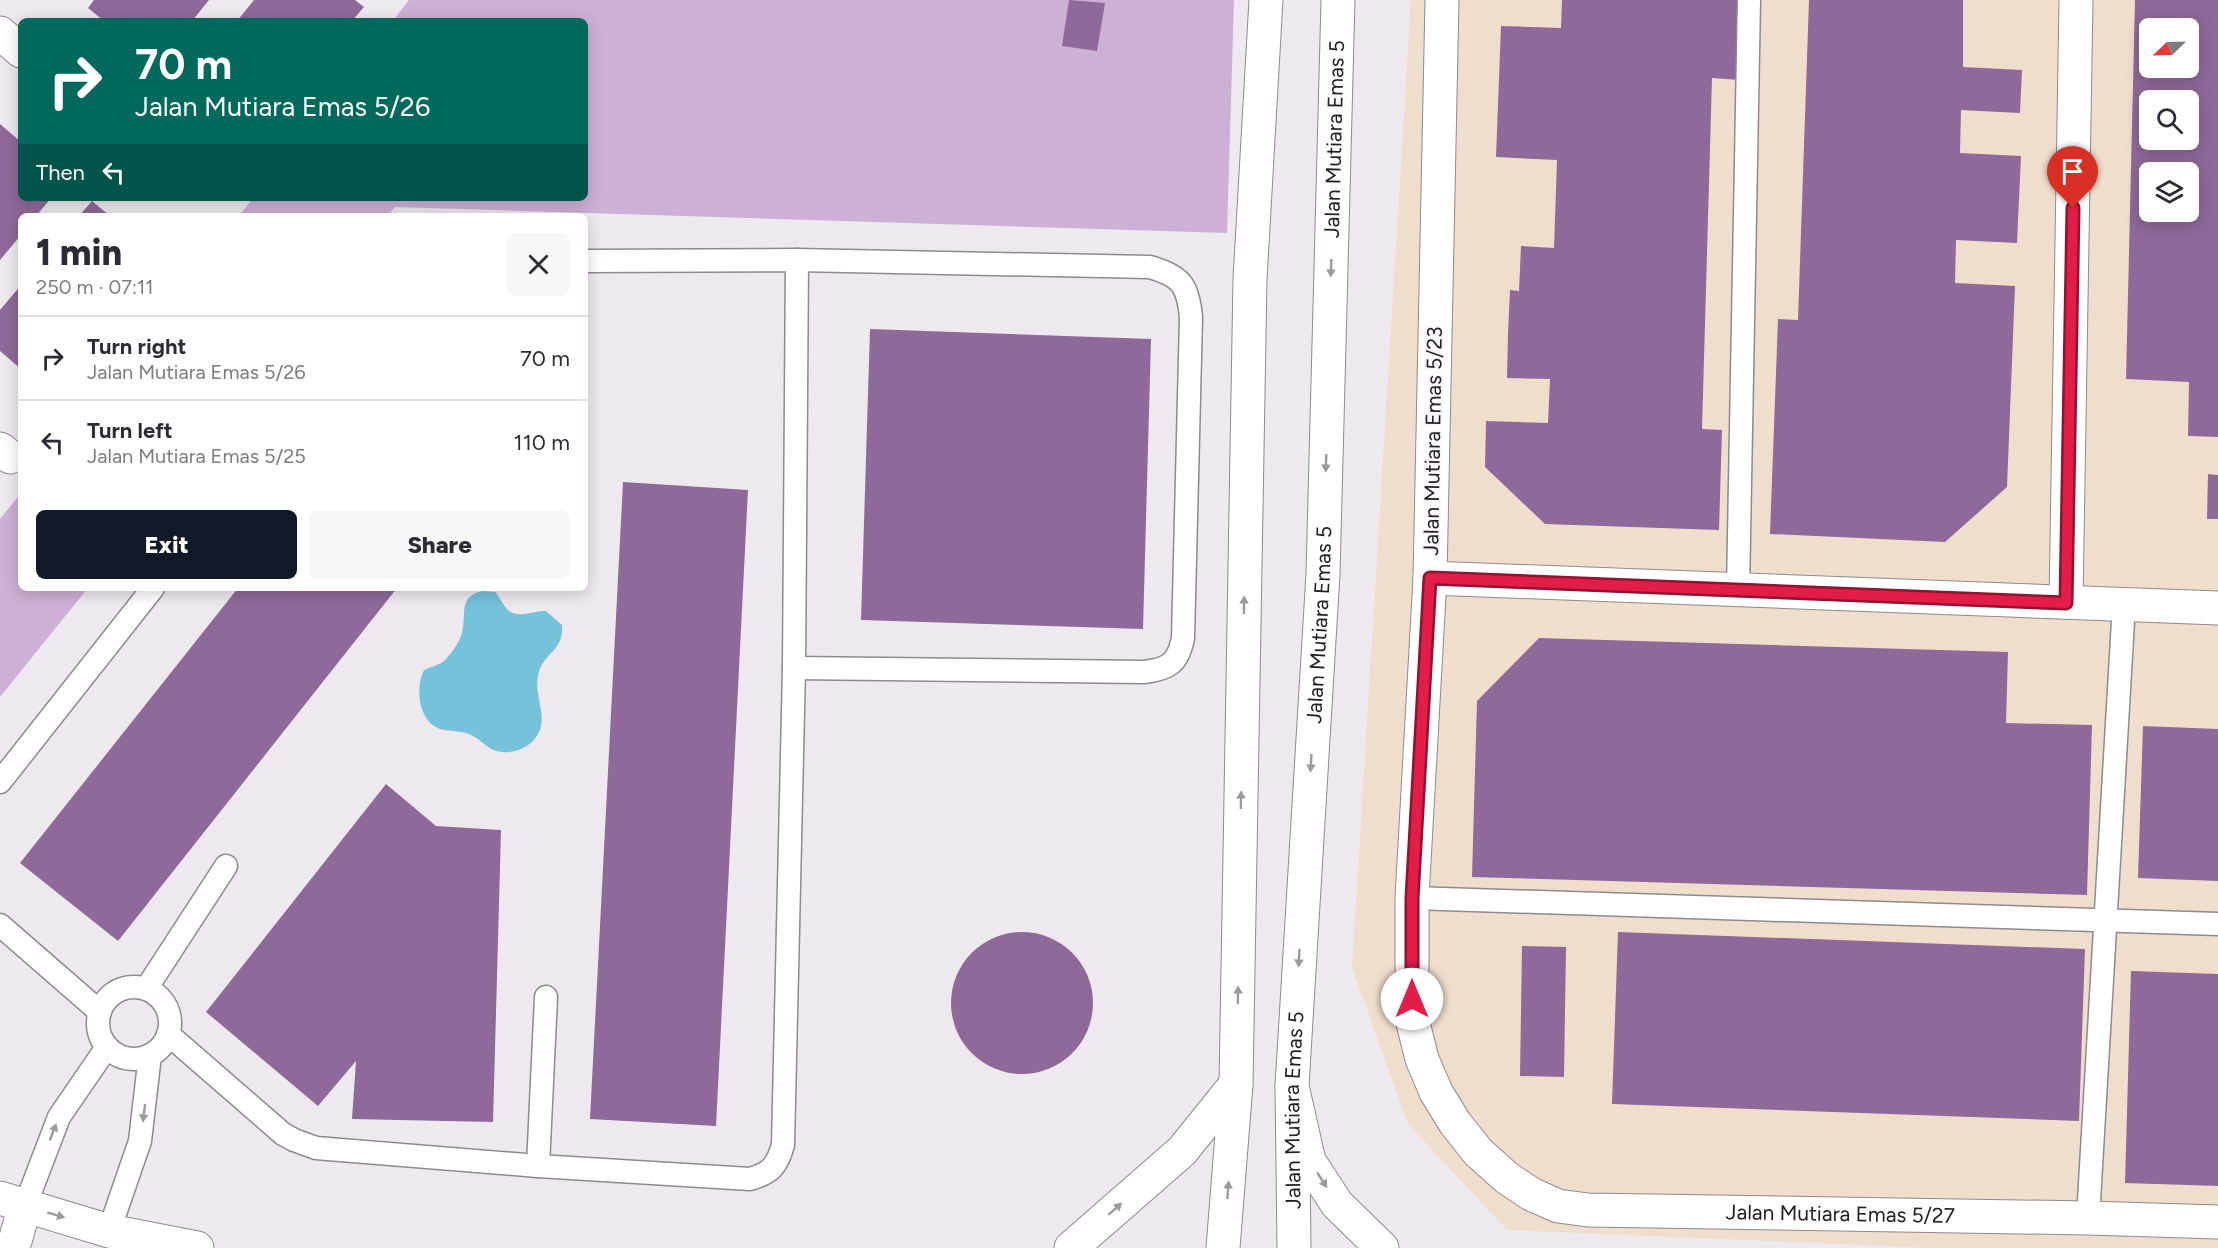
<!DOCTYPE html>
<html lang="en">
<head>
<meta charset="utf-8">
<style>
	body { margin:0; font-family:Figtree,sans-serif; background:#f7f7f7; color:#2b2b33; height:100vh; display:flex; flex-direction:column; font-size:22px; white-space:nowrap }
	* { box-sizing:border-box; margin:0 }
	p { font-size:20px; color:#7c7c81 }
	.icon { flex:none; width:33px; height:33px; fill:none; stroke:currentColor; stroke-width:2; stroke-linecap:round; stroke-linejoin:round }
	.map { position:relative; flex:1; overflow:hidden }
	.drawer { position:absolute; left:18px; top:213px; width:570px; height:378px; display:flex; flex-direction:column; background:#fff; border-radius:9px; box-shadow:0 3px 15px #0003 }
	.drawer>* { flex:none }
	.top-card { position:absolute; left:18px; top:18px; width:570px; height:183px; border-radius:9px; box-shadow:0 3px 15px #0003; background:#00695c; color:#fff; overflow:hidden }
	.needle { width:39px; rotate:247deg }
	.tools { position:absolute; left:2139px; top:18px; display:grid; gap:12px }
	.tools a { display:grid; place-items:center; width:60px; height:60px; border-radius:9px; background:#fff; box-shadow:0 3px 15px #0003; font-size:30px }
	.pin { position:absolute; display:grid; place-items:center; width:51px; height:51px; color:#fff; margin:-62px -26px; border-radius:50% 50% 50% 0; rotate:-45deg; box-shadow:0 0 6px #0007 }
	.pin .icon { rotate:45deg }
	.me { position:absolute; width:66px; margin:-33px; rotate:0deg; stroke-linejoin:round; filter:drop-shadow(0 0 4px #0008) }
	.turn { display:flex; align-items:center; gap:21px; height:126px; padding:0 18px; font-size:27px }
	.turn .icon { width:78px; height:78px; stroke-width:2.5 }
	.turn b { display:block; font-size:42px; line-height:51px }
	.then { display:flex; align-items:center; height:57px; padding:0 18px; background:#0003; gap:12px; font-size:22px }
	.round { display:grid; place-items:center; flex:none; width:63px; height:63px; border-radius:9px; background:#f7f7f7 }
	.overview { display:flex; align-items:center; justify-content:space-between; height:102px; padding:0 18px }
	h1 { font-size:36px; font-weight:800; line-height:45px }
	.cta { display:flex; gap:12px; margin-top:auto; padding:12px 18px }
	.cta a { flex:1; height:69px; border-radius:9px; background:#111827; color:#fff; font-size:24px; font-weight:800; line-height:69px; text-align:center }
	.cta a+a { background:#f7f7f7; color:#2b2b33 }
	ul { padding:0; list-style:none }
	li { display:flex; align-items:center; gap:18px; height:84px; padding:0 18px; border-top:2px solid #e1e1e2 }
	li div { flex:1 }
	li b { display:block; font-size:22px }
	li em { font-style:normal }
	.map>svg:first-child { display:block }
	.industrial { fill:#f0decd; fill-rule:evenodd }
	.green { fill:#cdb0d6 }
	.water { fill:#75c2db }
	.building { fill:#8f6999; fill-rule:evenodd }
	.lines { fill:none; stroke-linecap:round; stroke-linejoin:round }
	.service-casing { stroke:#8e8a8f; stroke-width:25 }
	.minor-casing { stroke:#8e8a8f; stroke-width:35 }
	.tertiary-casing { stroke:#8e8a8f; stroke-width:35 }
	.secondary-casing { stroke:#8e8a8f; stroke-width:35 }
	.service { stroke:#fff; stroke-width:22 }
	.minor { stroke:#fff; stroke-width:33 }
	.tertiary { stroke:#fff; stroke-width:33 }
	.secondary { stroke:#fff; stroke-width:33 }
	.oneway { fill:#9c9b9c }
	.route-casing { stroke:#92132f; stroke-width:15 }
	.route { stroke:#e11d48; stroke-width:10 }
	.labels { text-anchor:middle; stroke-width:4.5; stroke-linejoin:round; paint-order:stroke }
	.street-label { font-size:21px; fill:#222023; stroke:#fbf7fd }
</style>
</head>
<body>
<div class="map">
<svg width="2218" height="1248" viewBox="0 0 2218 1248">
	<rect width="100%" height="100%" fill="#eee9ef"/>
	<!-- industrial -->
	<path class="industrial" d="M1411 0H2218V1248H1930L1507 1230 1408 1124 1352 968ZM2150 28H2188V68H2150ZM2150 100H2188V140H2150ZM2150 172H2188V212H2150Z"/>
	<!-- green -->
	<g class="green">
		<polygon points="409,0 1234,0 1227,233 395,207 387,216 239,216 253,198 585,198 585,21 393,21"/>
		<polygon points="21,493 21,588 88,588 0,697 0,519"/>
	</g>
	<!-- water -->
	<path class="water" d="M483 591 495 592C500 597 503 605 507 609 517 620 534 610 546 611L562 625C564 653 543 651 538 676 534 696 548 716 538 734 530 749 509 756 494 750 486 747 480 739 471 735 461 730 451 732 440 729 418 721 415 688 424 670 430 667 440 665 445 660 451 654 458 644 461 636 468 617 456 596 483 591Z"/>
	<!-- building -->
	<g class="building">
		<polygon points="94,0 209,0 192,21 104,21 88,8"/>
		<polygon points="254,0 355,0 364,7 352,21 237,21"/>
		<polygon points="1069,0 1105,3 1097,51 1062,46"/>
		<polygon points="1562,0 1741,0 1740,80 1712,78 1702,429 1722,430 1719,530 1545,524 1485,467 1486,421 1548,423 1550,379 1507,378 1508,334 1510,290 1519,291 1521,246 1554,248 1557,160 1496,157 1501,26 1561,28"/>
		<polygon points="1809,0 1963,0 1963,67 2022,70 2020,113 1961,110 1960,153 2021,156 2017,243 1956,240 1955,283 2015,286 2007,487 1945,542 1770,534 1778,319 1798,320"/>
		<path d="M2135 0H2218V437L2188 436 2189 382 2126 379ZM2150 28H2188V68H2150ZM2150 100H2188V140H2150ZM2150 172H2188V212H2150Z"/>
		<polygon points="0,124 21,142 21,198 51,198 36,216 21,216 21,235 0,260"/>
		<polygon points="92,201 110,216 79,216"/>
		<polygon points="21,285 21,369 0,351 0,310"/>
		<polygon points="870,329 1151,339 1143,629 861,620"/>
		<polygon points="2208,474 2218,475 2218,519 2207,519"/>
		<polygon points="623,482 748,490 716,1126 590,1119"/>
		<polygon points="238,588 397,588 118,941 20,863"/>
		<polygon points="1539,638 2008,652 2006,723 2092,725 2087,895 1472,877 1477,701"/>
		<polygon points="2143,726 2218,729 2218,881 2138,878"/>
		<polygon points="386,784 436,826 501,830 493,1122 352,1119 356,1061 318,1106 206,1012"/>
		<polygon points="1618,932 2085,949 2079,1121 1612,1104"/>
		<circle cx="1022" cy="1003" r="71"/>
		<polygon points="1522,946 1566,947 1564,1077 1520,1076"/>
		<polygon points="2131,971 2218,974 2218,1186 2125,1183"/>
	</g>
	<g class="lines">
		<defs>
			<g id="service">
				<path d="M585 261 797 260 1150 267C1181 276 1188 285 1191 317L1183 638C1178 663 1169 669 1144 672L794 668"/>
				<polyline points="1738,590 1749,0"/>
				<polyline points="0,782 153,588"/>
				<polyline points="1412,898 2218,924"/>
				<polyline points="0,925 100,1012"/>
				<circle cx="134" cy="1023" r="36"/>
				<polyline points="146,989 226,866"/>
				<path d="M168 1034 283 1134 294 1140 316 1148 538 1166 750 1179C771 1173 777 1166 783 1145L794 668 797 260"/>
				<polyline points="538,1166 546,997"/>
				<polyline points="25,1206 59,1117 107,1047"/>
				<polyline points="2088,1218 2124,604"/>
				<polyline points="109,1231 140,1141 150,1055"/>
			</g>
			<g id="minor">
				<path id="s1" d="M1442 0 1430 578 1412 898V1019L1422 1059 1436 1092 1455 1123 1478 1152 1507 1178 1531 1194 1558 1206 1588 1210 2088 1218 2218 1222"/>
				<polyline points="0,33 21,51"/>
				<polyline points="0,449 10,457"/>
				<polyline points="1430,578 2218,608"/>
				<polyline points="2066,602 2076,0"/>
			</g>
			<g id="tertiary">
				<polyline points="13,1248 25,1206"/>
				<polyline points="1223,1248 1236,1084 1250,279 1266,0"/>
				<path id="s2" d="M1294 1248 1292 1086 1323 574 1338 0"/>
			</g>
			<g id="secondary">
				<polyline points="1292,1086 1309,1161 1337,1204 1382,1248"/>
				<polyline points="0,1198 109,1231 197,1248"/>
				<polyline points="1071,1248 1182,1151 1236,1084"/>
			</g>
		</defs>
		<!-- service casing -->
		<use href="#service" class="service-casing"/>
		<!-- minor casing -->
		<use href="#minor" class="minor-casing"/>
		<!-- tertiary casing -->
		<use href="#tertiary" class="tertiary-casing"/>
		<!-- secondary casing -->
		<use href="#secondary" class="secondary-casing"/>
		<!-- service -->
		<use href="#service" class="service"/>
		<!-- minor -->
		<use href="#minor" class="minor"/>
		<!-- tertiary -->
		<use href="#tertiary" class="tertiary"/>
		<!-- secondary -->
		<use href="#secondary" class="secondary"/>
	</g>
	<!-- one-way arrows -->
	<defs><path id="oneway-solid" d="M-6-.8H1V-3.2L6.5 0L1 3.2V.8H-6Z" transform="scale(1.5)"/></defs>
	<g class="oneway">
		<use href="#oneway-solid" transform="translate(1331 268) rotate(92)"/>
		<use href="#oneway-solid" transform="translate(1326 463) rotate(92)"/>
		<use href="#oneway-solid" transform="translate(1244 605) rotate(-89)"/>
		<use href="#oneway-solid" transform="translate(1311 763) rotate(93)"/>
		<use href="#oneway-solid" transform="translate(1241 800) rotate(-89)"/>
		<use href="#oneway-solid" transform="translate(1299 958) rotate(93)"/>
		<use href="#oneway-solid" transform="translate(1238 995) rotate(-89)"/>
		<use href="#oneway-solid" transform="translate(144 1113) rotate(97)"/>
		<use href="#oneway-solid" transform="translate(53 1132) rotate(-69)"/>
		<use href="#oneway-solid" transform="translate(1322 1180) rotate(57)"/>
		<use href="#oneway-solid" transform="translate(1228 1190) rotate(-86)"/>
		<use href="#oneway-solid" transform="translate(1115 1209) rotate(-41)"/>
		<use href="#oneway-solid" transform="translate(56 1215) rotate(16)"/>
	</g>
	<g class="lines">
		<defs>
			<polyline id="route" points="1412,999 1412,898 1430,578 2066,603 2073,208"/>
		</defs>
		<!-- route casing -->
		<use href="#route" class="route-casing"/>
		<!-- route -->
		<use href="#route" class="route"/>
	</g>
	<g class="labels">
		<!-- street labels -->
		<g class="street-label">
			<text dy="7" stroke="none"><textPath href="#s2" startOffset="1110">Jalan Mutiara Emas 5</textPath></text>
			<text transform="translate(1433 441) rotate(-89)" y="7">Jalan Mutiara Emas 5/23</text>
			<text dy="7" stroke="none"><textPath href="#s2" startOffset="624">Jalan Mutiara Emas 5</textPath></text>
			<text dy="7" stroke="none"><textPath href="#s2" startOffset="138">Jalan Mutiara Emas 5</textPath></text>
			<text dy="7" stroke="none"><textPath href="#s1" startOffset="1550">Jalan Mutiara Emas 5/27</textPath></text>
		</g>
	</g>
</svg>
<div class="tools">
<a><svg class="needle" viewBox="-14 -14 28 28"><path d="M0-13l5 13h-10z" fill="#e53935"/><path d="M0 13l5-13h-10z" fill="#7c7c81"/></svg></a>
<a><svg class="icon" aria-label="search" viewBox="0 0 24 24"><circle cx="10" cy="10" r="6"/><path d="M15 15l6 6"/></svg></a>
<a><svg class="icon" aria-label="layers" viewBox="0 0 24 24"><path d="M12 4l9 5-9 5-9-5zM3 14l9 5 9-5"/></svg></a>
</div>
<div class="pin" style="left:2073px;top:208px;background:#d93025"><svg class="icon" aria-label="arrive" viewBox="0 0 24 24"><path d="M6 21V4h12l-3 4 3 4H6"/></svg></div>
<svg class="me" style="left:1412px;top:999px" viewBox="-20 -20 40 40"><circle r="19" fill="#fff"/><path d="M0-13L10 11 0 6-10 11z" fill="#e11d48"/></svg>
<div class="top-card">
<div class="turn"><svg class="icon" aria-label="right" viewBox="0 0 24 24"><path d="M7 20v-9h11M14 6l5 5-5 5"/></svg><div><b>70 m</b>Jalan Mutiara Emas 5/26</div></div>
<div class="then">Then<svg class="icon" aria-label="left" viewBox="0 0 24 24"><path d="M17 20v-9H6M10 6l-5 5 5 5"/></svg></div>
</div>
<section class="drawer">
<div class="overview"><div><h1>1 min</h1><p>250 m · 07:11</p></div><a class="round"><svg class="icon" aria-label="close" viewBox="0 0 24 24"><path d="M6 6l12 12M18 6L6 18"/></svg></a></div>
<ul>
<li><svg class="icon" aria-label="right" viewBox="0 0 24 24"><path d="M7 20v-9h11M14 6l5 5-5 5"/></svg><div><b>Turn right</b><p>Jalan Mutiara Emas 5/26</p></div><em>70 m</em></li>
<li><svg class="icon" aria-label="left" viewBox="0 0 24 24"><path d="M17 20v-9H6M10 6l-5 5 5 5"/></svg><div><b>Turn left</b><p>Jalan Mutiara Emas 5/25</p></div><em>110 m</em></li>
</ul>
<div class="cta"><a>Exit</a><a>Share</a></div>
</section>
</div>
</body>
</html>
